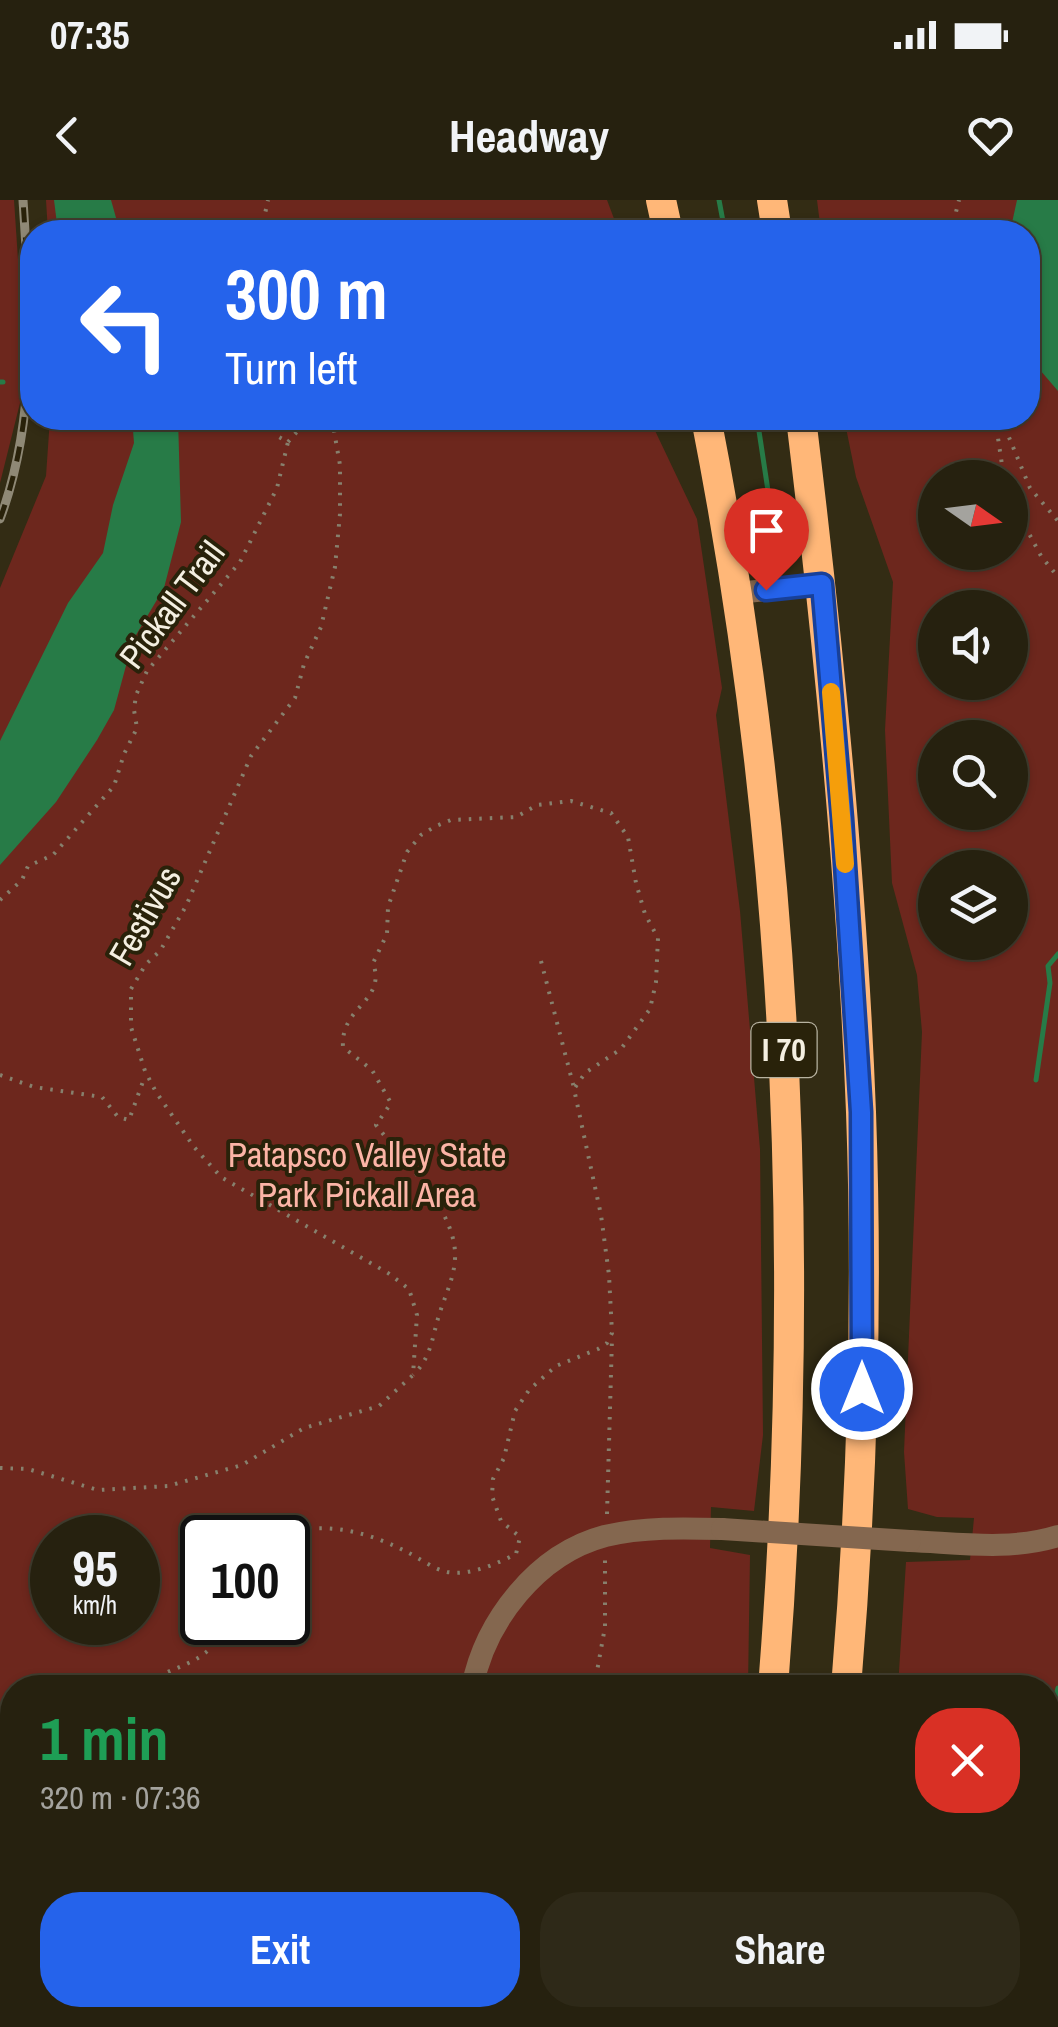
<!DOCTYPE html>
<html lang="en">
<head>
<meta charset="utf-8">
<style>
	body { margin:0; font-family:"Archivo Narrow",sans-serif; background:#2e2918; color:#f1f3f6; height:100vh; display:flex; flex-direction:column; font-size:38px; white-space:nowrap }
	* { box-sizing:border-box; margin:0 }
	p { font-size:32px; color:#a4a39e }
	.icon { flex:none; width:55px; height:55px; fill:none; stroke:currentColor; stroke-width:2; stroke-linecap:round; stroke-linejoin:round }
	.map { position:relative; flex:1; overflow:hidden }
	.sheet { position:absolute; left:0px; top:1475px; width:1060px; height:352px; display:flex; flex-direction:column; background:#26210f; border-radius:40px 40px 0 0; box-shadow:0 2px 8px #0004,0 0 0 2px #423e2f }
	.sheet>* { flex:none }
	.banner { position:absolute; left:20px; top:20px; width:1020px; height:210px; border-radius:40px; box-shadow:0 2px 8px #0004,0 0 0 2px #423e2f; background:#2563eb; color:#fff; overflow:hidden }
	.needle { width:65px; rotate:104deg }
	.buttons { position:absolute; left:918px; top:260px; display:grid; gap:20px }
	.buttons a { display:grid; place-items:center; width:110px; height:110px; border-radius:50%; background:#26210f; box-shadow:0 2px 8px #0004,0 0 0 2px #423e2f; font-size:50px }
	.speed { position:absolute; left:30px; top:1315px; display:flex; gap:20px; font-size:50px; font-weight:700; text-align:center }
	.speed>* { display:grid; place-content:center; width:130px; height:130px; border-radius:50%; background:#26210f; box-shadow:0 2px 8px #0004,0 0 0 2px #423e2f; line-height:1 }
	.speed small { font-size:25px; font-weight:400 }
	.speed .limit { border:5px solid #111; border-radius:15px; background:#fff; color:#111 }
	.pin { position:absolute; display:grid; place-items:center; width:85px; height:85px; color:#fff; margin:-102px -42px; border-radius:50% 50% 50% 0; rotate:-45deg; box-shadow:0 0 10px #0007 }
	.pin .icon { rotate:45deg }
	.me { position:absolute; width:110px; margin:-55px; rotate:0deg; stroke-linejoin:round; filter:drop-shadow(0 0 8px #0008) }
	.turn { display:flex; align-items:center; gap:35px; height:210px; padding:0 40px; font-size:45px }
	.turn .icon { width:130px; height:130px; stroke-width:2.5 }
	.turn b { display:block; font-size:70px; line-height:85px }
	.round { display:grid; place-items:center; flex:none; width:105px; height:105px; border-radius:40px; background:#2e2918 }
	.head { display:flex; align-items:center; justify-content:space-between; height:170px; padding:0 40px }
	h1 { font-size:60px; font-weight:700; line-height:75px; color:#1e9e55 }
	.action { display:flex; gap:20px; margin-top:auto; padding:20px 40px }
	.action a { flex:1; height:115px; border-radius:40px; background:#2563eb; color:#fff; font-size:40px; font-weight:700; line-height:115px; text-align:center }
	.action a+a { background:#2e2918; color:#f1f3f6 }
	.status { display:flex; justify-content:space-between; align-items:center; height:70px; padding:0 50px; background:#26210f; direction:ltr }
	.status svg { height:28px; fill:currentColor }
	header { display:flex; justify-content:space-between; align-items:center; height:130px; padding:0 40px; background:#26210f; font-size:45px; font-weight:700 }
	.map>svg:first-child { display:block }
	.green { fill:#6d271d; fill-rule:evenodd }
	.water { fill:#277b47 }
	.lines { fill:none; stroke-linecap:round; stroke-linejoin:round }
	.stream { stroke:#277b47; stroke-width:5 }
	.path { stroke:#87806d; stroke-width:4; stroke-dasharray:2.5 8; stroke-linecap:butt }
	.minor { stroke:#84674f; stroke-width:22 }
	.highway { stroke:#ffb778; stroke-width:30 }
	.rail-casing { stroke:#8f8976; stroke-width:9 }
	.rail { stroke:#29220a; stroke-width:5; stroke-dasharray:15; stroke-linecap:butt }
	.minor-bridge { stroke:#84674f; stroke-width:22 }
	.route-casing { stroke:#184099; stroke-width:25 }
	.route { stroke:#2563eb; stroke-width:18 }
	.slow { stroke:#f59e0b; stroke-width:18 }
	.labels { text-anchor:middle; stroke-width:8; stroke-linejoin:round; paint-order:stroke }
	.shield { fill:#29220a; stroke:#b7b2a0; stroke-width:2.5 }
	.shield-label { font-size:32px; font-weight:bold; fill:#f4efe1 }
	.street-label { font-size:35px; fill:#f4efe1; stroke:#29220a }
	.park-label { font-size:35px; fill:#fcb4a6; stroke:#29220a }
</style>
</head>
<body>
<div class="status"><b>07:35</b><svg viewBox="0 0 49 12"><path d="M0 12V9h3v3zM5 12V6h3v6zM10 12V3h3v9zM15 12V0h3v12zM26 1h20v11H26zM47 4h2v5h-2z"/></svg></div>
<header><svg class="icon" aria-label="back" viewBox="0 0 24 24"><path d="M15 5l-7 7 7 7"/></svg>Headway<svg class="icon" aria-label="heart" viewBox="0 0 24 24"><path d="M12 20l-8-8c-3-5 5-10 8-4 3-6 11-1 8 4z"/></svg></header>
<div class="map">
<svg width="1058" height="1827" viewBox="0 0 1058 1827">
	<rect width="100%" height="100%" fill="#332c14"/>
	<!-- green -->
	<g class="green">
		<polygon points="0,0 14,0 20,89 20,203 0,283"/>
		<polygon points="46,0 607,0 619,32 48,32"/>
		<path d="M817 0H1058V1827H878L881 1815H1048V1488L898 1487 906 1362 970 1360 974 1318 937 1317 908 1309 904 1252 922 832 917 775 892 683 885 530 893 382 856 277 844 218H1028V32H821ZM935 278H1010V352H935ZM935 408H1010V482H935ZM935 538H1010V612H935ZM935 668H1010V742H935Z"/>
		<path d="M50 218H649L697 319 722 488 716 515 740 711 760 949 763 1235 754 1311 711 1307 710 1348 750 1355 748 1487 12 1488V1815H711L709 1827H0V388L46 276ZM52 1338H138V1422H52ZM202 1338H288V1422H202Z"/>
	</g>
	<!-- water -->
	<g class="water">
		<polygon points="54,0 111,0 120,32 58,32"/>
		<polygon points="1017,0 1058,0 1058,191 1028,156 1028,32 1010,32"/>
		<polygon points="132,218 178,218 181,322 164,388 133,440 114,510 97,540 56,602 0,665 0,541 68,403 103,353 113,305 134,243"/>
	</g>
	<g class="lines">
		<!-- stream -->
		<g class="stream">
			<polyline points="719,0 725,32"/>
			<polyline points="0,182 3,182"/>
			<polyline points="757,218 780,370"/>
			<polyline points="1036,880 1050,783 1048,766 1058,754"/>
			<polyline points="1048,1524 1058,1488"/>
			<polyline points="0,1641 12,1650"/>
			<polyline points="892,1827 895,1815"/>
		</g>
		<!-- path -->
		<g class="path">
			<polyline points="261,32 268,0"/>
			<polyline points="951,32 959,0"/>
			<polyline points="274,218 277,236 288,242"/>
			<polyline points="995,218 1004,278"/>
			<polyline points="1001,218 1030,288 1058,321"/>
			<polyline points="288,242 309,218"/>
			<polyline points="1010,298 1041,356 1058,377"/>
			<polyline points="0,700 22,680 28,666 53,655 114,586 124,554 137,528 134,510 136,495 147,471 240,362 277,288 288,242"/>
			<polyline points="541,761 574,888"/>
			<polyline points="0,875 34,887 102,897 118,917 129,920 145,876"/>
			<polyline points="0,1268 28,1269 98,1290 168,1286 242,1265 304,1228 379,1206 413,1175 417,1115 409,1089 388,1073 221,977 194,947 156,892 145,871 131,827 131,789 146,764 160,751 186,706 251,556 295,498 304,464 321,427 335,367 340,314 340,265 333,225 327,218"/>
			<polyline points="607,1314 612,1138"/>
			<path d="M268 1338C315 1320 360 1328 405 1351 418 1357 433 1369 447 1372 470 1376 496 1364 516 1354L520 1337 501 1321 492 1296 493 1279 504 1258 515 1211 529 1190 556 1166 598 1149 607 1143 612 1133 609 1075 601 1015 574 889 585 873 621 849 650 809 656 782 658 738 645 714 636 683 628 637 611 613 571 601 537 605 516 617 451 620 436 626 421 635 407 652 388 707 387 734 373 763C387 802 340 806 343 847L372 870 391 903 376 925C403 960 458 1012 455 1059 454 1077 446 1094 440 1112 432 1136 432 1157 413 1175"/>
			<path d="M141 1488C160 1471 186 1468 205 1453 215 1446 221 1432 231 1422"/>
			<polyline points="594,1488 605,1427 605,1358"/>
			<polyline points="0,1604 12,1620"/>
			<polyline points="0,1740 12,1736"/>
			<polyline points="328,1815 329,1827"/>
			<polyline points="534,1827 534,1815"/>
		</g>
		<!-- minor -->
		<g class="minor">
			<polyline points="738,393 821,384"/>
			<path d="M910 1341C959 1343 1010 1351 1058 1336"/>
			<path d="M472 1488C485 1421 537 1354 605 1336 643 1327 683 1328 722 1329"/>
			<polyline points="440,1827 442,1815"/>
		</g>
		<!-- highway -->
		<g class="highway">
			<polyline points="661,0 668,32"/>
			<polyline points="772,0 777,32"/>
			<path d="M706 218C788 636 807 1062 773 1488"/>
			<path d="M801 218C829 448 852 680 861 912 868 1104 862 1296 846 1488"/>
			<polyline points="731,1827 733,1815"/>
			<polyline points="805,1827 807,1815"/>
		</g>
		<defs>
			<path id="rail" d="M0 319C38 216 30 108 23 0"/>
		</defs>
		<!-- rail casing -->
		<use href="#rail" class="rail-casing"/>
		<!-- rail -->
		<use href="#rail" class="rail"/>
		<!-- minor-bridge -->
		<polyline class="minor-bridge" points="722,1329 910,1341"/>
	</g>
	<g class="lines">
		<defs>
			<polyline id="route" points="766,390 822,384 842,618 861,912 862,1189"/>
		</defs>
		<!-- route casing -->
		<use href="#route" class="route-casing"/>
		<!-- route -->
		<use href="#route" class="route"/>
		<!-- slow -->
		<polyline class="slow" points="831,492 845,664"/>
	</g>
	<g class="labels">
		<!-- shield labels -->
		<rect class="shield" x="751.5" y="823" width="65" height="54" rx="8"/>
		<g class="shield-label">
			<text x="784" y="861">I 70</text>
		</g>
		<!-- street labels -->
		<g class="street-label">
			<text transform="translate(172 405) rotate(-53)" y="12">Pickall Trail</text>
			<text transform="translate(145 716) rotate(-60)" y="12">Festivus</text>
		</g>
		<!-- park labels -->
		<g class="park-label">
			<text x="367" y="967">Patapsco Valley State<tspan x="367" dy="40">Park Pickall Area</tspan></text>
		</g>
	</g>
</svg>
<div class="buttons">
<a><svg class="needle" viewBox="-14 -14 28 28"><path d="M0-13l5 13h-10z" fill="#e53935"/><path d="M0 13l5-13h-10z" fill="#a4a39e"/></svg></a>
<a><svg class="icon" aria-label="sound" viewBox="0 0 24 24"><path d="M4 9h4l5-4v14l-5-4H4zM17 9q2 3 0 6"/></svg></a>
<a><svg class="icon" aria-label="search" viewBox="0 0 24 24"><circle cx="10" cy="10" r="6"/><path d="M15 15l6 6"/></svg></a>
<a><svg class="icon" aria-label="layers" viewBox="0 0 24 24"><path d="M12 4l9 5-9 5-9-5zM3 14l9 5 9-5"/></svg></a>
</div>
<div class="speed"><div>95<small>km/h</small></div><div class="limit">100</div></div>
<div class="pin" style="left:766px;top:390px;background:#d93025"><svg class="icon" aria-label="arrive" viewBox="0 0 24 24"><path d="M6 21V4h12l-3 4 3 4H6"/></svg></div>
<svg class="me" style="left:862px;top:1189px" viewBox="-20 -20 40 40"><circle r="17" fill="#2563eb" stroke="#fff" stroke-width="3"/><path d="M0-11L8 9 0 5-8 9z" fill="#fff"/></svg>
<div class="banner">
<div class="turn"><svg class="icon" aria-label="left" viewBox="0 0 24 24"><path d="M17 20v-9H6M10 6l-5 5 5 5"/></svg><div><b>300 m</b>Turn left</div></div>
</div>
<section class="sheet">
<div class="head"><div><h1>1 min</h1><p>320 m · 07:36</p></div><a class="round" style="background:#d93025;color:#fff"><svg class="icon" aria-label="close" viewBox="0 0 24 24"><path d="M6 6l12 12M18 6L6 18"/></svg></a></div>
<div class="action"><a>Exit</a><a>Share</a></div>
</section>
</div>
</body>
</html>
